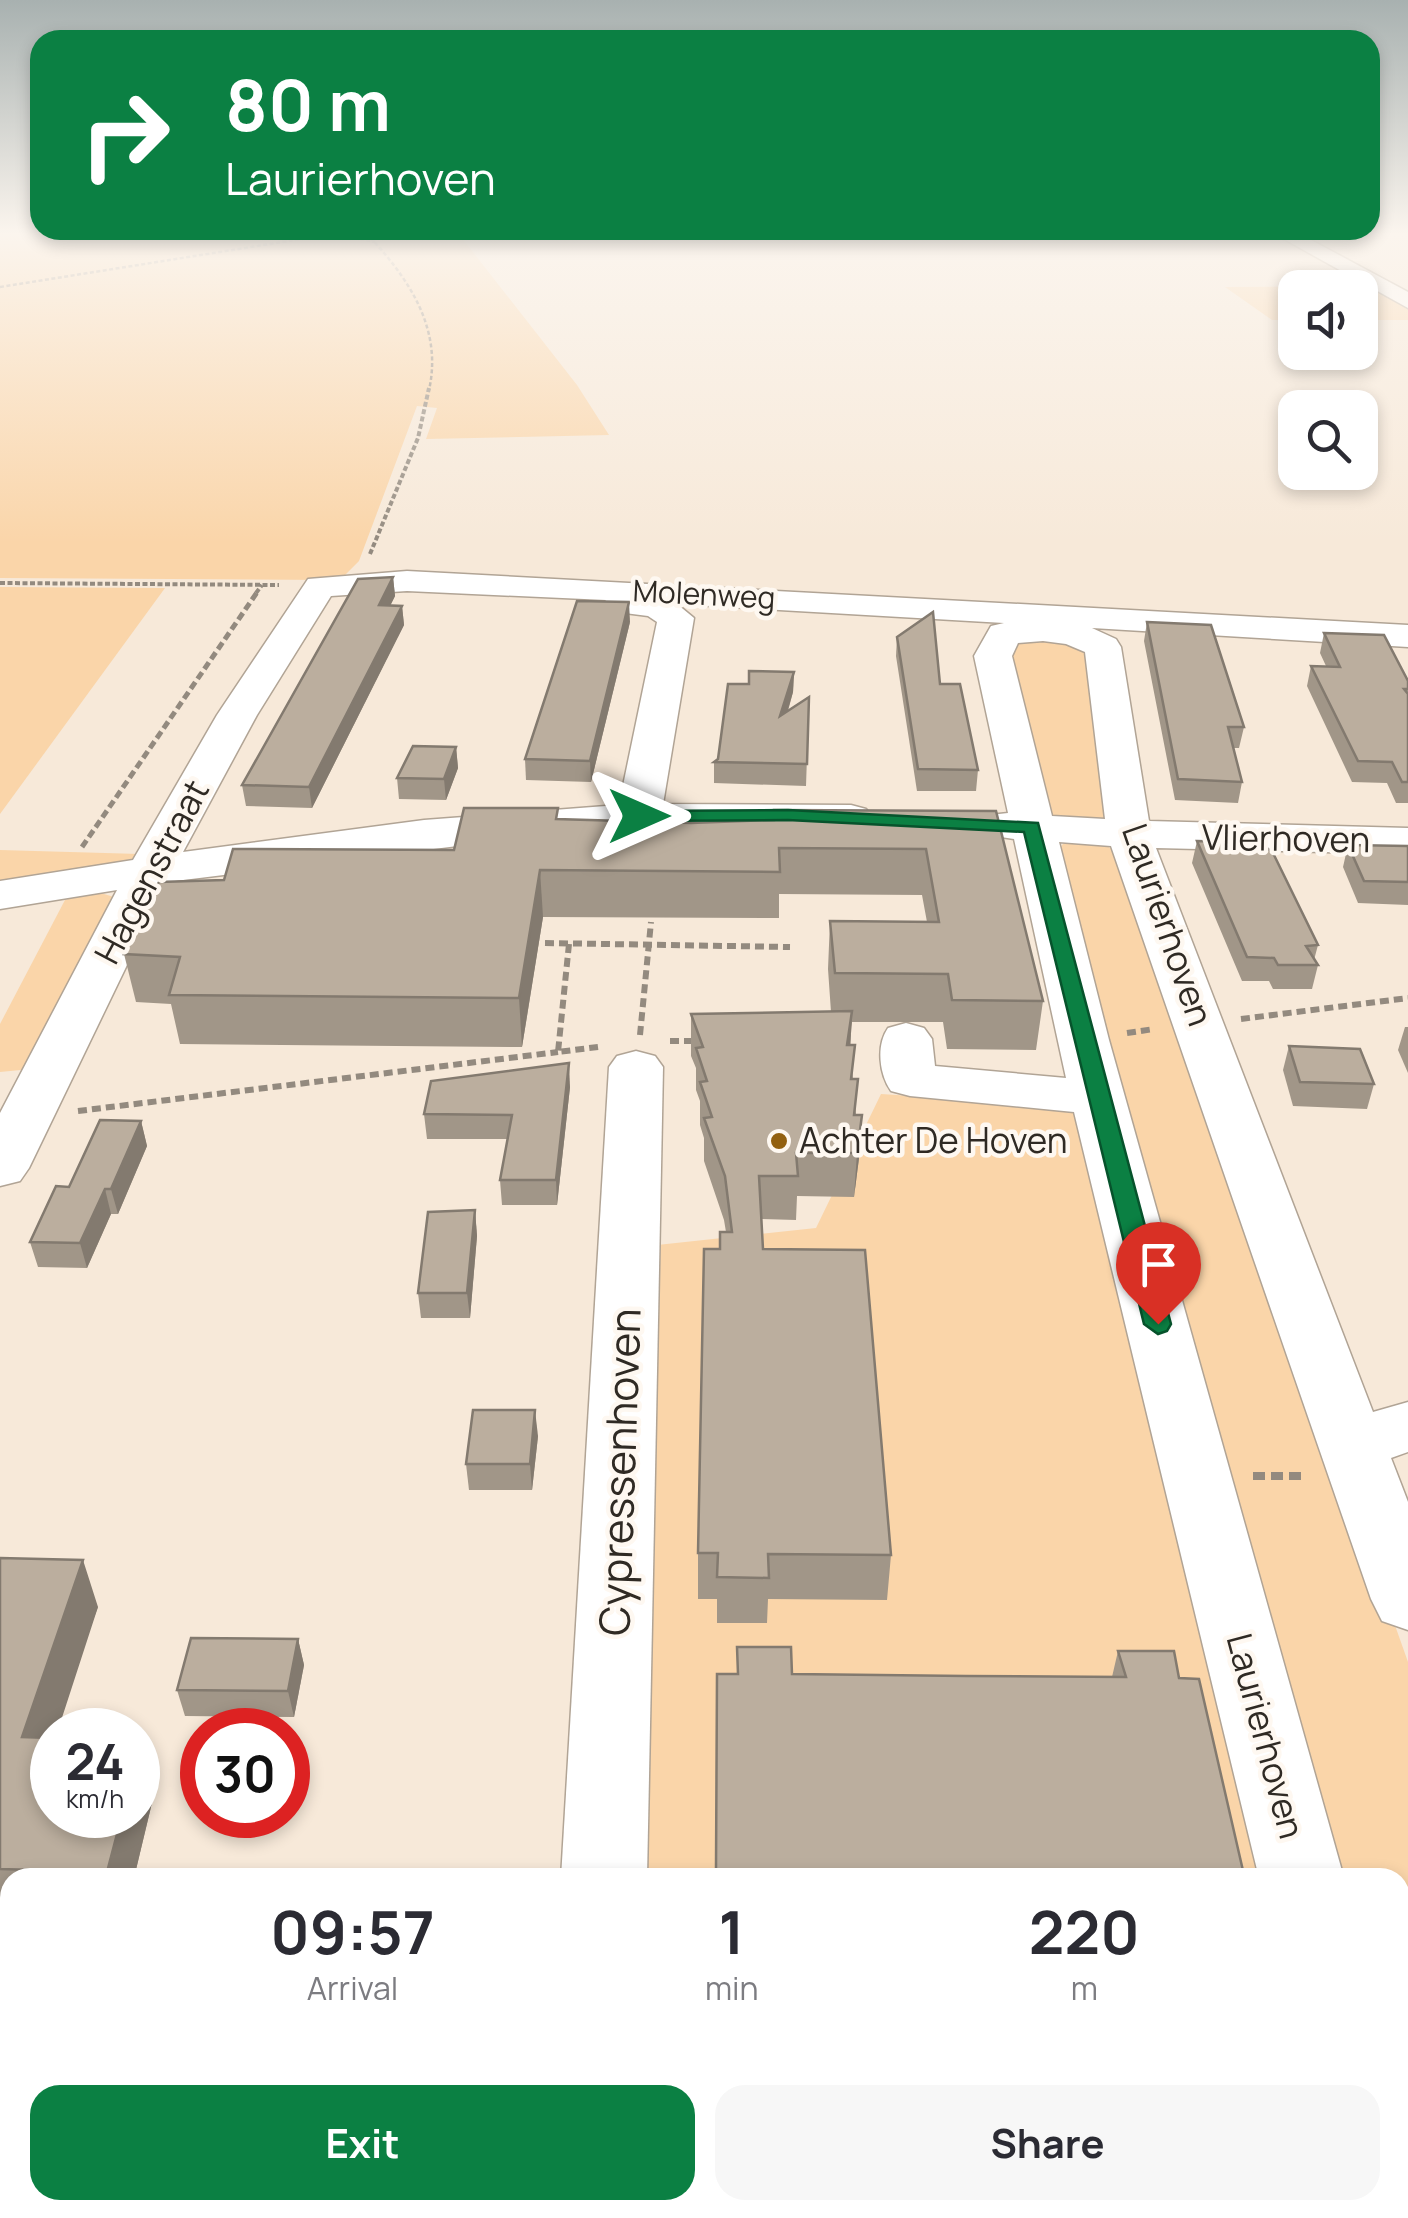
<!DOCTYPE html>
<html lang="en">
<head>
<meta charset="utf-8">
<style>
	body { margin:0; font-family:Manrope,sans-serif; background:#f7f7f7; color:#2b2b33; height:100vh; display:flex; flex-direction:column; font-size:38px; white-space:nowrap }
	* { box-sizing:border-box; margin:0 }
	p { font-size:32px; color:#7c7c81 }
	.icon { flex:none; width:55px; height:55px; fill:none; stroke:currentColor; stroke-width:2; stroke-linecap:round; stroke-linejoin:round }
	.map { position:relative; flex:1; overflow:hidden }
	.details { position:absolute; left:0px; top:1868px; width:1410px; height:352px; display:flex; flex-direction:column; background:#fff; border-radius:30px 30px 0 0; box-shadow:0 5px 15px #0003 }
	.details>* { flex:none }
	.guide { position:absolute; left:30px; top:30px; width:1350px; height:210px; border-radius:30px; box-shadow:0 5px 15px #0003; background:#0b8043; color:#fff; overflow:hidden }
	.tools { position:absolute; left:1278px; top:270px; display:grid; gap:20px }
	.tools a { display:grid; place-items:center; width:100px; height:100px; border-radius:20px; background:#fff; box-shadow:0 5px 15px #0003; font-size:50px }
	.speed { position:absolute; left:30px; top:1708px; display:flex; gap:20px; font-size:50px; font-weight:700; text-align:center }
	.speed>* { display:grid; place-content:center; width:130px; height:130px; border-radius:50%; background:#fff; box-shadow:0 5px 15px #0003; line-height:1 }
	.speed small { font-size:25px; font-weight:400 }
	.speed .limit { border:15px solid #d22; background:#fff; color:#111 }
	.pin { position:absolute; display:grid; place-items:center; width:85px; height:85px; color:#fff; margin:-102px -42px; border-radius:50% 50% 50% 0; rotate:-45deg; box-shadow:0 0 10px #0007 }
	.pin .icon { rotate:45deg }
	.me { position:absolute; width:110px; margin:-55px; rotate:90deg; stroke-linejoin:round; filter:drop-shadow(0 0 8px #0008) }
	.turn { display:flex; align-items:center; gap:35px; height:210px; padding:0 30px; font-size:45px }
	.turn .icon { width:130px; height:130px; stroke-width:2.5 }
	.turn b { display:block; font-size:70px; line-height:85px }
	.eta { display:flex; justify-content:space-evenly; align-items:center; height:170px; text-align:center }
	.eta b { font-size:60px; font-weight:700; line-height:70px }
	.cta { display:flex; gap:20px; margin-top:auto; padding:20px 30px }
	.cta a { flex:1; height:115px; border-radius:30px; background:#0b8043; color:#fff; font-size:40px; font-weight:700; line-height:115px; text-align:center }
	.cta a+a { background:#f7f7f7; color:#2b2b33 }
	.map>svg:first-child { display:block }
	.green { fill:#fad5a9 }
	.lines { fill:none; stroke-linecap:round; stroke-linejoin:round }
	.minor-casing { stroke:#b1a495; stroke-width:3 }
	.path-far4 { stroke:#938a7f; stroke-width:2.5; stroke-dasharray:4 2.5; stroke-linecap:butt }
	.path-far3 { stroke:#938a7f; stroke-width:4; stroke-dasharray:5 2.5; stroke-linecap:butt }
	.path-far2 { stroke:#938a7f; stroke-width:5; stroke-dasharray:8 4; stroke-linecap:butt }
	.path-far1 { stroke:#938a7f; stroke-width:6; stroke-dasharray:9 5; stroke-linecap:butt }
	.path { stroke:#938a7f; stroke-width:8; stroke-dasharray:12 6; stroke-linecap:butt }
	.minor { fill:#fff; fill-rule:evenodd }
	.wall { fill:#a19688 }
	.shaded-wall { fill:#837a6f }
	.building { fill:#bbae9e; stroke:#837a6f; stroke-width:2.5 }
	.route { fill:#0b8043; stroke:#07532c; stroke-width:2.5 }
	.poi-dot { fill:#926010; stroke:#fef8f1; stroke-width:4 }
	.labels { text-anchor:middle; stroke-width:9; stroke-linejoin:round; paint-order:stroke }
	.far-street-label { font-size:30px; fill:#2f2a24; stroke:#fef8f1 }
	.street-label { font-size:35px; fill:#2f2a24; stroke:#fef8f1 }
	.poi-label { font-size:35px; fill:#2f2a24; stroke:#fef8f1; text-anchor:start }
	.near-street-label { font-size:42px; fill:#2f2a24; stroke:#fef8f1 }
</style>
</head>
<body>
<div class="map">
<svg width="1408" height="2218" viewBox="0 0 1408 2218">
	<rect width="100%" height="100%" fill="#f7e9d9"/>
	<!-- green -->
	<g class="green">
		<polygon points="0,233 458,233 577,385 609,435 426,439 437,408 417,406 359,561 345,575 329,580 0,578"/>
		<polygon points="1372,286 1408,306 1408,320 1360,320 1360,288 1295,288 1295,320 1272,320 1225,287"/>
		<polygon points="0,587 165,588 0,814"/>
		<path d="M1039 635 1090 651 1115 814C1091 825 1066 828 1045 810L1003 647Z"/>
		<polygon points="1082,840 1107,846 1122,856 1408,1662 1408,2088 1400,2079 1400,1878 1328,1877 1054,855 1063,844"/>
		<polygon points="0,850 140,854 135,863 0,885"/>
		<polygon points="94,891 114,897 31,1069 0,1072 0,1024 65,900"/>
		<polygon points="881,1094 1078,1107 1265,1877 639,1878 648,1246 816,1228"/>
	</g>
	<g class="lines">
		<defs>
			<g id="minor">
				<polygon points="1273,233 1298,233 1408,292 1408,308"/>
				<path d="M407 571 1408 625V647L1092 628 1116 639 1121 647 1149 821 1408 828V854L1156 848 1373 1412 1408 1402V1452L1391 1458 1408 1502V1630L1382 1621 1371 1599 1111 846 1059 842 1109 1040 1344 1878H1259L1074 1112 910 1096 891 1091C879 1074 876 1045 888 1028L906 1023 924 1028 932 1039 935 1066 1066 1078 1014 839 981 834 974 825 981 816 1008 813 974 656 991 626 1004 623 677 604 694 618 663 804 851 805 866 809 873 818 866 827 530 837 167 882 29 1168 20 1181 0 1186V1113L117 890 0 909V881L133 860 217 715 308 579ZM407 591 606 600 603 604 609 611 648 616 657 622 619 805 424 820 183 852 257 715 331 596ZM1043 641 1066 644 1085 652 1105 819 1052 816 1012 656 1018 643Z"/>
				<polygon points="636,1051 655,1056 663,1067 647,1878 561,1878 609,1067 617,1056"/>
				<polygon points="0,2015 10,2016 10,2108 0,2107"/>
				<polygon points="1400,2115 1408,2116 1408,2218 1343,2218 1341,2210 1400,2210"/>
			</g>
		</defs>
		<!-- minor casing -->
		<use href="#minor" class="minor-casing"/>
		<!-- path-far4 -->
		<g class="path-far4">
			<path d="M366 233C408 277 443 328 429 390"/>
			<polyline points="0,287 314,237 347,236 375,242"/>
		</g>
		<!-- path-far3 -->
		<g class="path-far3">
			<polyline points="370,554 418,438 429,388"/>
			<polyline points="0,583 279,585"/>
			<polyline points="256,593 262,585"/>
		</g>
		<!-- path-far2 -->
		<polyline class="path-far2" points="82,847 258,591"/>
		<!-- path-far1 -->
		<g class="path-far1">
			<polyline points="545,943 790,947"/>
			<polyline points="569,944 558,1052 598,1047"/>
			<polyline points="1241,1019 1408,998"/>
			<polyline points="1127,1033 1154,1029"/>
			<polyline points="640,1035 651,922"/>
			<polyline points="670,1041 697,1041"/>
			<polyline points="78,1111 558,1052"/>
		</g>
		<!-- path -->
		<polyline class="path" points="1253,1476 1306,1476"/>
		<!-- minor -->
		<use href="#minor" class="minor"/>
	</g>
	<!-- wall -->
	<g class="wall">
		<polygon points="393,577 395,596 390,606 402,606 404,625 312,808 246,806 242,785"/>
		<polygon points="630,622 591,782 526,780 525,759"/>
		<polygon points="1147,622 1244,727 1239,748 1234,748 1242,782 1238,803 1175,800 1144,641"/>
		<polygon points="1324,633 1408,681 1408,803 1396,803 1387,783 1352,782 1307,686 1311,666 1326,666 1320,653"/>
		<polygon points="897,637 940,684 978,770 976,791 917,791 896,656"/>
		<polygon points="794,672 793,692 788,711 809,697 806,786 714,783 714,762 718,759 749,684"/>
		<polygon points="456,747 458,768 446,800 399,799 397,778"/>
		<polygon points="996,811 1043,1001 1036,1050 947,1049 943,1022 852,1022 850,1045 856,1115 862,1115 859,1158 854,1197 797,1196 796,1220 761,1219 763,1249 891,1555 887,1600 768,1599 767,1623 717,1623 717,1599 698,1599 698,1553 720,1249 726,1232 724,1220 704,1161 704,1138 700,1125 700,1101 696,1090 696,1068 691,1056 691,1014 831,1012 828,969 830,921 927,922 922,895 779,894 779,918 543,917 522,1047 180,1044 171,1004 136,1002 124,954 224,880 454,850 558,819 691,823"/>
		<polygon points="1197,841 1318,945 1314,960 1318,965 1312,989 1273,989 1269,981 1242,981 1192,863"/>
		<polygon points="1348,845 1408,846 1408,905 1358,903 1343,867"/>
		<polygon points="1405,1027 1408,1027 1408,1073 1398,1050"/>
		<polygon points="1289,1046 1374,1084 1367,1109 1293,1106 1283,1070"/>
		<polygon points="570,1087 557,1205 502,1205 500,1180 507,1139 427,1139 424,1114"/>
		<polygon points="141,1121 147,1146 118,1214 111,1214 87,1268 38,1267 30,1242 69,1187"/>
		<polygon points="475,1210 477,1236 470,1318 421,1318 418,1293"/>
		<polygon points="538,1436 532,1490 469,1490 466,1464"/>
		<polygon points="0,1558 98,1607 52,1730 52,1815 156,1786 134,1878 10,1878 10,1914 0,1914"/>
		<polygon points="298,1639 304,1665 294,1717 185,1716 177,1690"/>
		<polygon points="737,1647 792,1674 1112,1677 1118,1651 1179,1678 1244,1875 1243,1878 716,1878 717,1674 737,1674"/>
	</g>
	<!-- shaded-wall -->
	<g class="shaded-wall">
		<polygon points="393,577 395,596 381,624 379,605"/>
		<polygon points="629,602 630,622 591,782 590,761"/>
		<polygon points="402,606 404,625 312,808 309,787"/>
		<polygon points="794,672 793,692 780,737 780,716"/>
		<polygon points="456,747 458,768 446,800 444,779"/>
		<polygon points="540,870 543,917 522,1047 519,998"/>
		<polygon points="852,1011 850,1053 847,1045"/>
		<polygon points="569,1063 570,1087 557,1205 556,1180"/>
		<polygon points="862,1115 859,1158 854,1197 857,1153"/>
		<polygon points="141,1121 147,1146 118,1214 111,1189"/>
		<polygon points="105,1189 111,1214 87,1268 80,1243"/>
		<polygon points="475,1210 477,1236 470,1318 467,1293"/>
		<polygon points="535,1410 538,1436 532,1490 530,1464"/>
		<polygon points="83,1560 98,1607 58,1730 52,1730 52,1747 22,1737"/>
		<polygon points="298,1639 304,1665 294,1717 288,1691"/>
		<polygon points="140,1740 156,1786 134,1878 109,1878 107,1872 122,1815 138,1815 138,1751"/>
	</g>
	<!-- building -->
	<g class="building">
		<polygon points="393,577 379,605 402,606 309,787 242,785 358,579"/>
		<polygon points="577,601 629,602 590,761 525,759"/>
		<polygon points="933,612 940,684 960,684 978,770 918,769 897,637"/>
		<polygon points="1147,622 1211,625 1244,727 1228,727 1242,782 1178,779"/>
		<polygon points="1324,633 1384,635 1408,681 1408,689 1404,689 1408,694 1408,782 1402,782 1392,762 1358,761 1311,666 1340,667"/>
		<polygon points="749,671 794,672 780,716 809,697 807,764 714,762 718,759 728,684 749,684"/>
		<polygon points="413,746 456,747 444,779 397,778"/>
		<polygon points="464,808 558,808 556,819 691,823 774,820 774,810 996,811 1043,1001 952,1000 948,974 835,973 830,921 939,922 926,849 779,848 780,872 540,870 519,998 169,995 180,957 124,954 159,882 224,880 233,849 454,850"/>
		<polygon points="1197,841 1261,843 1273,853 1318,945 1306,946 1318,965 1278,965 1274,958 1247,957"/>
		<polygon points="1348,845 1408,846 1408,882 1364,881"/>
		<polygon points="852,1011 847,1045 855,1045 851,1079 858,1079 854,1115 862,1115 857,1153 796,1153 798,1176 759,1176 763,1249 865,1250 891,1555 768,1554 769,1578 717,1577 718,1553 698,1553 704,1249 720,1249 720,1232 732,1232 725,1176 704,1118 712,1117 700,1082 707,1081 696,1048 703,1047 691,1014"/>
		<polygon points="1289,1046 1360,1049 1374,1084 1300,1082"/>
		<polygon points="569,1063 556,1180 500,1180 512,1115 424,1114 431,1081"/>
		<polygon points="100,1120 141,1121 111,1189 105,1189 80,1243 30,1242 56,1186 69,1187"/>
		<polygon points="475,1210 467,1293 418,1293 428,1212"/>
		<polygon points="473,1410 535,1410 530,1464 466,1464"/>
		<polygon points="0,1558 83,1560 22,1737 52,1738 52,1815 122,1815 107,1872 0,1869"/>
		<polygon points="191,1638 298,1639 288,1691 177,1690"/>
		<polygon points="737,1647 791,1647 792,1674 966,1676 1126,1677 1118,1651 1174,1651 1179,1678 1199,1679 1244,1875 716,1869 717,1674 738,1674"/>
	</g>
	<!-- sky -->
	<linearGradient id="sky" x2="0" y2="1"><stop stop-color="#a8b1b0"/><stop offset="0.43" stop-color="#fbf5ee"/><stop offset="1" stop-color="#fbf5ee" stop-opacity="0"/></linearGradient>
	<rect width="1408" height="543" fill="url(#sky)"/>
	<!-- route -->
	<polygon class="route" points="788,810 1038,823 1171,1324 1167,1331 1158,1334 1144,1324 1024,832 788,820 639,821 630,816 639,811"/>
	<!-- markers -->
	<circle class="poi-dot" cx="779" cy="1141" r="10"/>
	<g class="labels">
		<!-- far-street labels -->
		<g class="far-street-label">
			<text transform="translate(704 595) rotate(3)" y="10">Molenweg</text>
		</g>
		<!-- street labels -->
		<g class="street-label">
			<text transform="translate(1286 839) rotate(1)" y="12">Vlierhoven</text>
			<text transform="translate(152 872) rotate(-62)" y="12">Hagenstraat</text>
			<text transform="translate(1167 925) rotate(71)" y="12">Laurierhoven</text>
			<text transform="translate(1265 1736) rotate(75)" y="12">Laurierhoven</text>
		</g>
		<!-- poi labels -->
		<g class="poi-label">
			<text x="799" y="1153">Achter De Hoven</text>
		</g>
		<!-- near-street labels -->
		<g class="near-street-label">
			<text transform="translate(620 1472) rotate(-88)" y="15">Cypressenhoven</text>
		</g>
	</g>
</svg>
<div class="tools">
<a><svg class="icon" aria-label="sound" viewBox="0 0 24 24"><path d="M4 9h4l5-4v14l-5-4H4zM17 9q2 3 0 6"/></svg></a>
<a><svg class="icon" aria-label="search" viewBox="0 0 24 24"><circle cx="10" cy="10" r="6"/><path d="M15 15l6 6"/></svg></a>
</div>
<div class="speed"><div>24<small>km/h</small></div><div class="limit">30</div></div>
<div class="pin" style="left:1158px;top:1324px;background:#d93025"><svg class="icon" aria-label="arrive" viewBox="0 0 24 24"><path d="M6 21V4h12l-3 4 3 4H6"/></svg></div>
<svg class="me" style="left:639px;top:816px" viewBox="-20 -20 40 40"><path d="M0-17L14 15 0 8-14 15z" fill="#0b8043" stroke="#fff" stroke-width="4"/></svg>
<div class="guide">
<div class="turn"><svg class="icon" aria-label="right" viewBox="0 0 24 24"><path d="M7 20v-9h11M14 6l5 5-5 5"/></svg><div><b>80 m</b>Laurierhoven</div></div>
</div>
<section class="details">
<div class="eta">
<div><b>09:57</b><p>Arrival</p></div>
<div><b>1</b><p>min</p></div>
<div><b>220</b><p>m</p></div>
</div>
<div class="cta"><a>Exit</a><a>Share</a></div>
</section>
</div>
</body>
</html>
